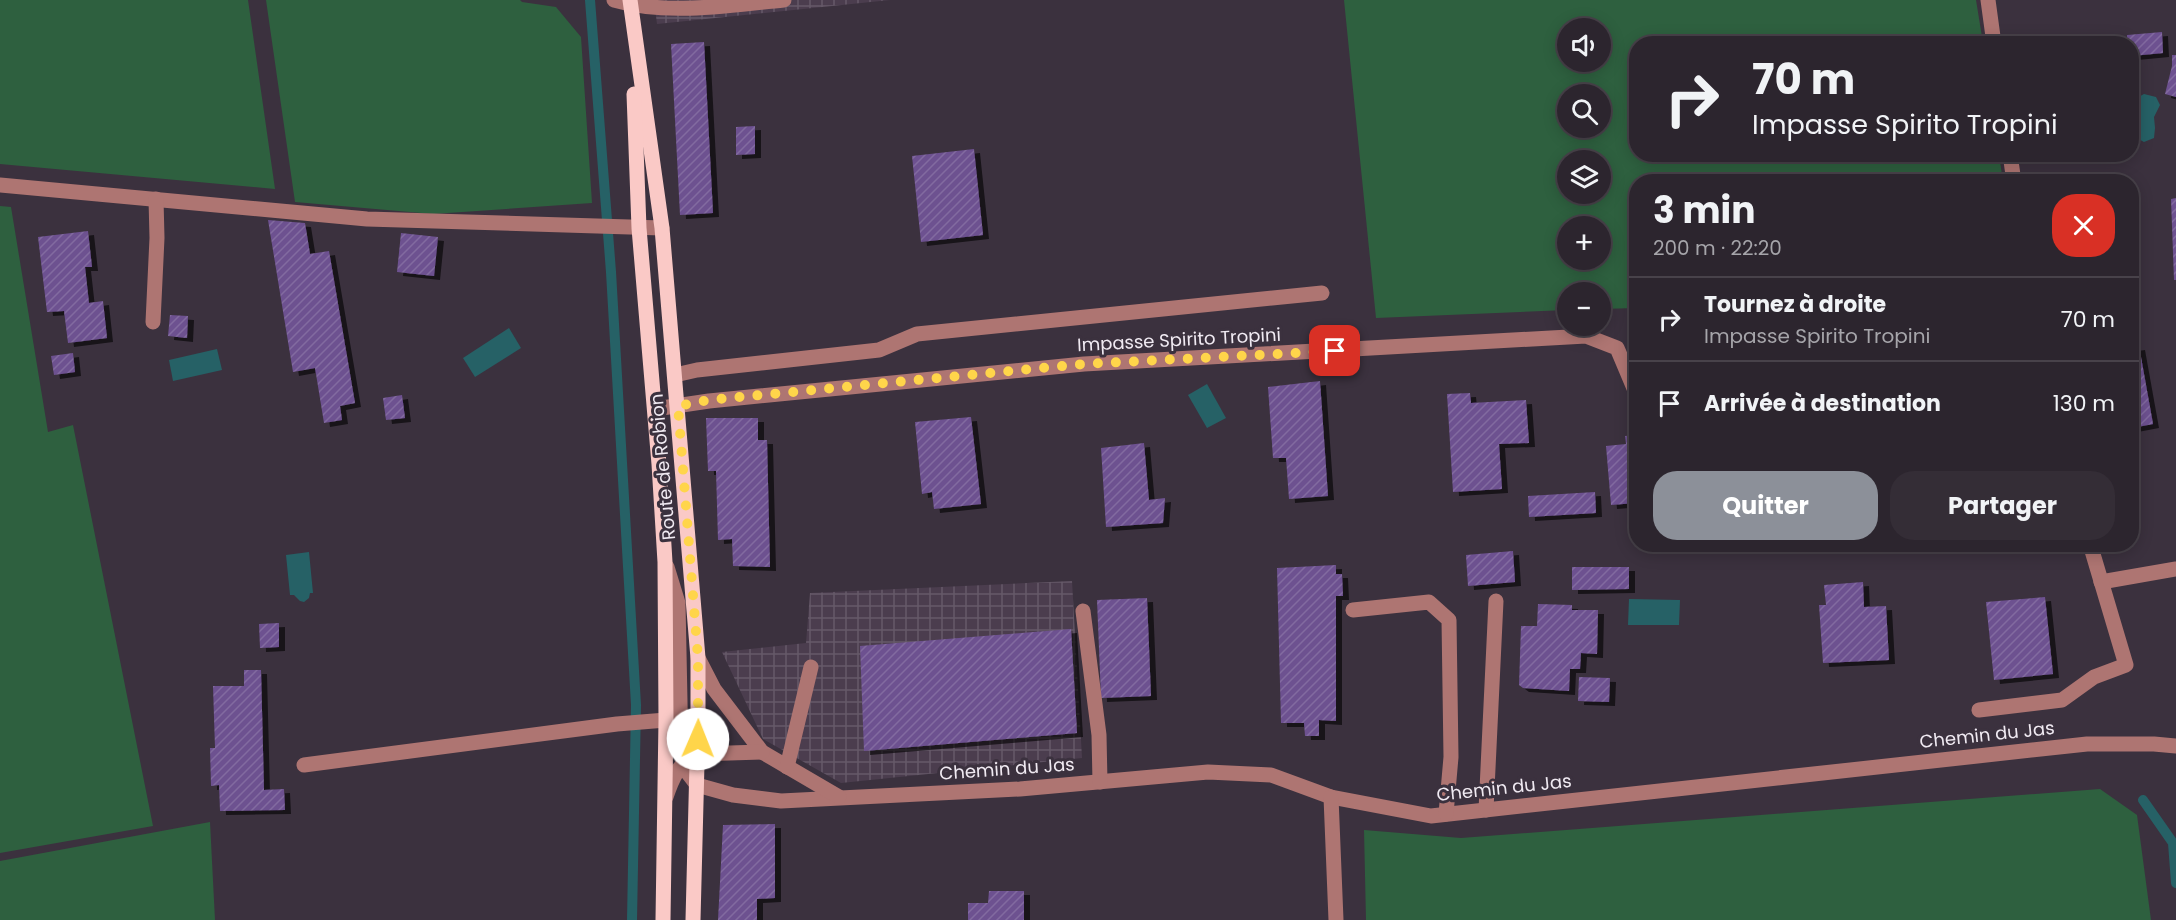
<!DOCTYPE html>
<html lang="fr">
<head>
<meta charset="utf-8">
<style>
	body { margin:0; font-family:Poppins,sans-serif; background:#342d36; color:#f1f3f6; height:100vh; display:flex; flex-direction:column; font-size:22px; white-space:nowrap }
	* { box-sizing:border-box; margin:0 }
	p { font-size:20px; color:#a6a5aa }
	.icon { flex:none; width:33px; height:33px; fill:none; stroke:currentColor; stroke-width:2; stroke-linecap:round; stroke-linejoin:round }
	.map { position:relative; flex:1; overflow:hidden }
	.panel { position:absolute; left:1629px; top:174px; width:510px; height:378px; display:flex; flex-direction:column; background:#2c252e; border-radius:24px; box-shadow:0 3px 15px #0003,0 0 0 2px #48424a }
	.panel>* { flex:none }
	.hud { position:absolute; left:1629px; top:36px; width:510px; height:126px; border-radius:24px; box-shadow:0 3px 15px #0003,0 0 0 2px #48424a; background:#2c252e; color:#f1f3f6; overflow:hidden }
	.controls { position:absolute; left:1557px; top:18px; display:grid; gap:12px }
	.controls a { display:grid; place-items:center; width:54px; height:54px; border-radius:50%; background:#2c252e; box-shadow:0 3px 15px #0003,0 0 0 2px #48424a; font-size:30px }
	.pin { position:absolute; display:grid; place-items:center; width:51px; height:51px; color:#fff; margin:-26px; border-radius:12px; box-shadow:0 3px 9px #0006 }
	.me { position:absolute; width:66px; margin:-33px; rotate:1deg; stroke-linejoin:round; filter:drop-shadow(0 0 4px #0008) }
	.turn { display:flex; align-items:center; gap:21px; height:126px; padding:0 24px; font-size:27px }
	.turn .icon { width:78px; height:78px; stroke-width:2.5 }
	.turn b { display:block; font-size:42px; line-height:51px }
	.round { display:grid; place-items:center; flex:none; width:63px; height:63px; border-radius:24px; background:#342d36 }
	.head { display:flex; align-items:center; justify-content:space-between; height:102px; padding:0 24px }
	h1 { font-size:36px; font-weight:700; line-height:45px }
	.action { display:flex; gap:12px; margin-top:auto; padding:12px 24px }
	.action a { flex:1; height:69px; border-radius:24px; background:#8c9099; color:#fff; font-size:24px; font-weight:700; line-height:69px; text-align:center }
	.action a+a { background:#342d36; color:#f1f3f6 }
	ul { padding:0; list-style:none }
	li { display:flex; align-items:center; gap:18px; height:84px; padding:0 24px; border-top:2px solid #48424a }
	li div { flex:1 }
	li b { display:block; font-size:22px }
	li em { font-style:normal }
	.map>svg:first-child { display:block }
	.industrial { fill:url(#industrial-grid) }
	.green { fill:#2e603f; fill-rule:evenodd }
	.water { fill:#266166 }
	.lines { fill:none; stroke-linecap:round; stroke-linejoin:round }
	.stream { stroke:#266166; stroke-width:10 }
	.building { fill:url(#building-hatch); filter:url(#shadow) }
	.minor { stroke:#ae7572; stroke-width:15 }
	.major { stroke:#fac9c6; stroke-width:15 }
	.route { stroke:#ffd54a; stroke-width:10; stroke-dasharray:0 18 }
	.labels { text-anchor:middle; stroke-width:6; stroke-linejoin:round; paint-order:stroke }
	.street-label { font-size:18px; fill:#f0eaf2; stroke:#3b313e }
</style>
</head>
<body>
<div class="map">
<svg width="2176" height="920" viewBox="0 0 2176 920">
	<defs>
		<pattern id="industrial-grid" width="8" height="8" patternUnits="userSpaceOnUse" patternTransform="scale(1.5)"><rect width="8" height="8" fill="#4b3d4e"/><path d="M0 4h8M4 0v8" fill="none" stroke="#655968"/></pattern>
		<pattern id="building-hatch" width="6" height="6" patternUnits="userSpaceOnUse" patternTransform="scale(1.5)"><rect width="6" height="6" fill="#6d5190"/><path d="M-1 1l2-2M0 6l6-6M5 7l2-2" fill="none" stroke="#826aa0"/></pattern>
		<filter id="shadow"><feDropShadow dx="6" dy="4" stdDeviation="0" flood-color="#0009"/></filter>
	</defs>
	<rect width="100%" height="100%" fill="#3b313e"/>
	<!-- industrial -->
	<g class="industrial">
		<polygon points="654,0 890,0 657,24"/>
		<polygon points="1072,581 1082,758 841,783 763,739 722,652 806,643 810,593"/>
	</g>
	<!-- green -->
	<g class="green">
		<polygon points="0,0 248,0 275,189 0,164"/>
		<polygon points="266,0 520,0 522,2 556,7 581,37 592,203 433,214 295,202"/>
		<path d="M1344 0H1976L1983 43 1636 44V154L1999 155 2003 181 1636 182V308L1601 309 1600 292H1568L1567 310 1376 318ZM1600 28V62H1568V28ZM1600 94V128H1568V94ZM1600 160V194H1568V160ZM1600 226V260H1568V226Z"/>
		<polygon points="0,206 11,207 48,432 73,425 153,826 0,853"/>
		<polygon points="2100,789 2137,815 2151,920 1366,920 1364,830 1461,838"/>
		<polygon points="210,822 215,920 0,920 0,861"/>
	</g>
	<!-- water -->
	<g class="water">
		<path d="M2144 94 2156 97 2160 105 2154 117 2155 128 2154 138 2144 142 2135 137C2131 123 2131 113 2135 99Z"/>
		<polygon points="509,328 521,348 475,377 463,358"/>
		<polygon points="217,349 222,370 173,381 169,360"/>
		<polygon points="1207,384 1226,418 1207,428 1188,395"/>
		<polygon points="309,552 313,593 310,593 309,598 304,602 300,601 294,595 290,595 286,555"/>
		<polygon points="1629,599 1680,600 1679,625 1628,625"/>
	</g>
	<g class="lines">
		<!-- stream -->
		<g class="stream">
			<polyline points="590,0 611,272 636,705 632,920"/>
			<polyline points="2143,800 2173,843 2176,883"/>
		</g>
	</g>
	<!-- building -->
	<g class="building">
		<polygon points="2162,32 2163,53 2132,56 2132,44 2127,44 2127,35"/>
		<polygon points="704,42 713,213 680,215 671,44"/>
		<polygon points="2172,55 2176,55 2176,97 2165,94 2172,66"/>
		<polygon points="755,126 755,154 736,155 736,127"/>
		<polygon points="974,149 983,235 921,242 912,156"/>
		<polygon points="2176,198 2176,280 2174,280 2171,199"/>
		<polygon points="268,220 305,223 310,254 329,251 355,403 340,406 342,420 324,423 315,368 293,372"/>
		<polygon points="88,231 92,267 85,267 89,303 103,301 107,338 68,343 64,311 47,312 38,237"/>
		<polygon points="401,233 438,237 434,276 397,272"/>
		<polygon points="170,315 188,316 187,338 168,336"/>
		<polygon points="2139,346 2153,424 2132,428 2132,347"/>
		<polygon points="73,353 75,372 54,375 51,356"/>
		<polygon points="1320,381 1328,496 1289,499 1286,458 1273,458 1268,387"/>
		<polygon points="1470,393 1471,403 1526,400 1529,443 1499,444 1502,489 1453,492 1447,394"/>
		<polygon points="402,395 405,418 386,420 383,398"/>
		<polygon points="971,417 981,504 934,509 932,492 922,494 915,422"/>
		<polygon points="706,418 758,418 758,440 767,440 770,567 733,566 732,539 718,540 716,471 708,471"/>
		<polygon points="1636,435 1636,503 1611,505 1606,446 1626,444 1625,436"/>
		<polygon points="1144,443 1149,500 1165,498 1163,523 1106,527 1101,448"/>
		<polygon points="1595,492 1596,513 1529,517 1528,496"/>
		<polygon points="2045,544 2060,544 2060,546 2046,548"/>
		<polygon points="1513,551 1515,582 1468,586 1466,555"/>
		<polygon points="1336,565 1336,574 1342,574 1343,596 1336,596 1336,721 1319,720 1319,736 1305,736 1304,723 1281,723 1277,568"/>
		<polygon points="1572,567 1629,567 1629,589 1572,590"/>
		<polygon points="1863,582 1864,607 1886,606 1889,660 1823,663 1819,605 1826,605 1824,585"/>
		<polygon points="2045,597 2053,674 1994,680 1986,602"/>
		<polygon points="1147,598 1151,696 1101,698 1097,600"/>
		<polygon points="1538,604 1572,605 1572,610 1598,610 1597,654 1581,653 1580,669 1570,669 1569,691 1523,688 1519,685 1521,626 1537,626"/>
		<polygon points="279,623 279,647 260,648 259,624"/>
		<polygon points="1071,629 1077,733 864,751 860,646"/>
		<polygon points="244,670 261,670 264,790 284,789 285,810 220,811 219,785 211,786 210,748 215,748 213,686 244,686"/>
		<polygon points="1579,677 1610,678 1609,702 1578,701"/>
		<polygon points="775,824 775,898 757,899 757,920 718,920 723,825"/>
		<polygon points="989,891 1024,891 1024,920 968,920 968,903 988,903"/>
	</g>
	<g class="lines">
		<!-- minor -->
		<g class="minor">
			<path d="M614 0C669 16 728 5 784 0"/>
			<polyline points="1988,0 1994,44"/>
			<polyline points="2010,154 2014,182"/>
			<polyline points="0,185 367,219 662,228"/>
			<polyline points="153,322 157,238 156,199"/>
			<polyline points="675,375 697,370 879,350 917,334 1322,293"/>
			<polyline points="655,409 709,401 1084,364 1586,336 1617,348 1636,393"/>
			<polyline points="667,567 678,603 681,751 687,772 697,785 733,795 781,801 1020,789 1208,772 1271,775 1331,797 1431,816 2087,744 2154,744 2176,746"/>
			<polyline points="2101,582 2176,569"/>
			<polyline points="1353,610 1429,602 1449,620 1451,757 1446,814"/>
			<polyline points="1083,611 1099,735 1100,782"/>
			<polyline points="698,658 714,689 762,752 839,797"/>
			<polyline points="1979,710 2062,700 2094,677 2126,665 2090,544"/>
			<polyline points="304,765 617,724 666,720"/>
			<polyline points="787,767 811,667"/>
			<path d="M666 797C672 779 679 762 697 754L762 752"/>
			<polyline points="1331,797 1336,920"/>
			<polyline points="1486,810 1496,601"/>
		</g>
		<!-- major -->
		<g class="major">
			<polyline points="630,0 662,228 698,658 698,724 693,920"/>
			<polyline points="634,94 639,228 659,464 665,562 666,720 663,920"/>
		</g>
	</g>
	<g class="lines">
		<!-- route -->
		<polyline class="route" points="698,739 698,658 678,406 709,400 1084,364 1335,351"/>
	</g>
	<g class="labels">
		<!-- street labels -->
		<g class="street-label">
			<text transform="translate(1179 340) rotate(-3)" y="6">Impasse Spirito Tropini</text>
			<text transform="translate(663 467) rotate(-95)" y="6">Route de Robion</text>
			<text transform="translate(1987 735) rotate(-6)" y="6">Chemin du Jas</text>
			<text transform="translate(1007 769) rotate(-4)" y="6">Chemin du Jas</text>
			<text transform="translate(1504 788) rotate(-6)" y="6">Chemin du Jas</text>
		</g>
	</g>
</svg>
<div class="controls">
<a><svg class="icon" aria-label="sound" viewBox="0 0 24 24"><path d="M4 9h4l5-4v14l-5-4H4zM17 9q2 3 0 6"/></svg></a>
<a><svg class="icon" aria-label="search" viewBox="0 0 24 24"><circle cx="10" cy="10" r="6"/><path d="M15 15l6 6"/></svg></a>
<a><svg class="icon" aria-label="layers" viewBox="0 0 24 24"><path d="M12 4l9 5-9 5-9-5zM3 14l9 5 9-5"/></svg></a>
<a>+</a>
<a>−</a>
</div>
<div class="pin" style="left:1335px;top:351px;background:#d93025"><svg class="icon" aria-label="arrive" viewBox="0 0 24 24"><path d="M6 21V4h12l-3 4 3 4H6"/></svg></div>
<svg class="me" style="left:698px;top:739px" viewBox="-20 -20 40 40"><circle r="19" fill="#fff"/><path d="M0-13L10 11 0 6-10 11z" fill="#ffd54a"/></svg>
<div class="hud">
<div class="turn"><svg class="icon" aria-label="right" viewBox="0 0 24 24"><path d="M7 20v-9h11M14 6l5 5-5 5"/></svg><div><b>70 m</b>Impasse Spirito Tropini</div></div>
</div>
<section class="panel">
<div class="head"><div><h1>3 min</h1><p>200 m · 22:20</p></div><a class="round" style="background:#d93025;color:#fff"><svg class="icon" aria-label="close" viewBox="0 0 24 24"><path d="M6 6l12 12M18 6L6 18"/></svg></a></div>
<ul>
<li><svg class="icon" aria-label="right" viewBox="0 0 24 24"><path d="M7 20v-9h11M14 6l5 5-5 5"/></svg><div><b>Tournez à droite</b><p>Impasse Spirito Tropini</p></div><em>70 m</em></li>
<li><svg class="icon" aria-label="arrive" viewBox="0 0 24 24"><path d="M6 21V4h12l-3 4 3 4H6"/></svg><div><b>Arrivée à destination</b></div><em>130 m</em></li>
</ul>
<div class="action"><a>Quitter</a><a>Partager</a></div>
</section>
</div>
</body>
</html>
